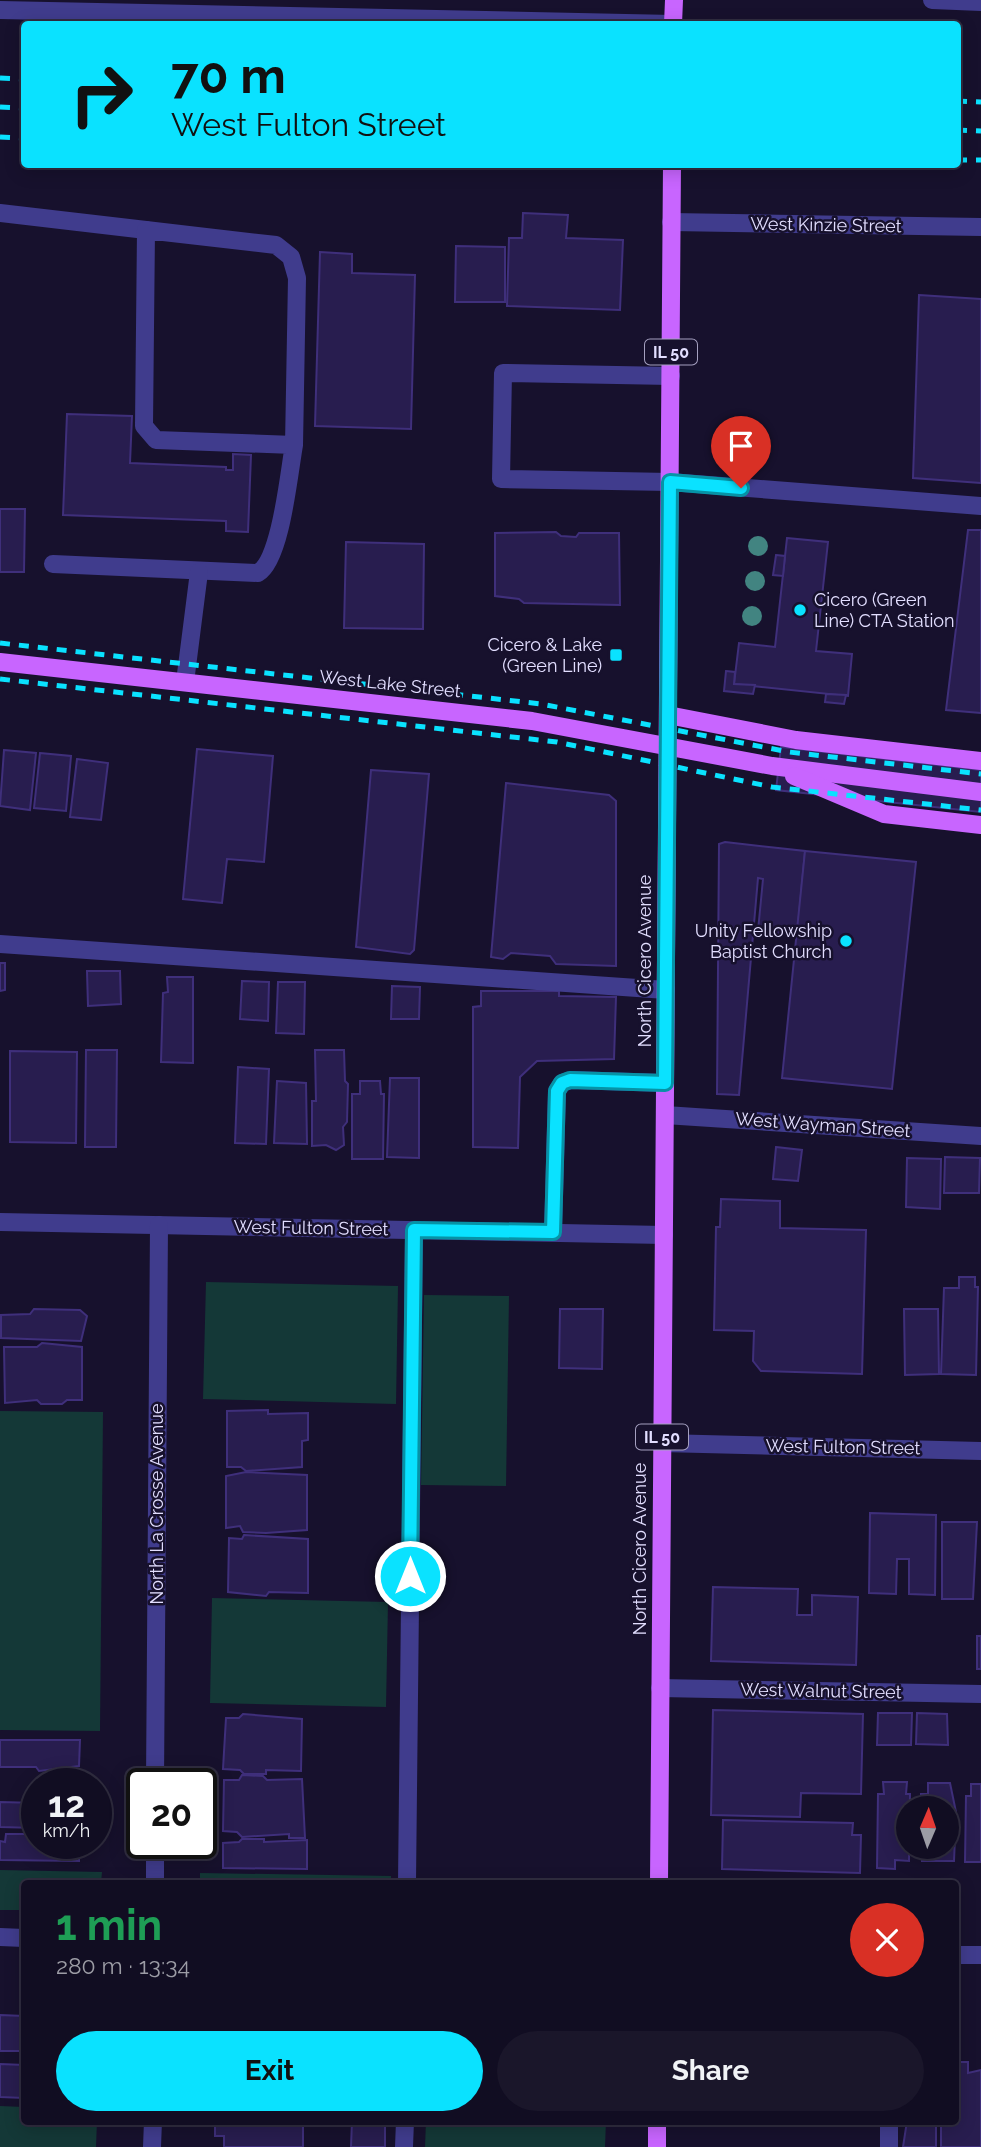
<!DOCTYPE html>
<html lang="en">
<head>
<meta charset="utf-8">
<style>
	body { margin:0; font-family:Raleway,sans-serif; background:#1a162a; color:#f1f3f6; height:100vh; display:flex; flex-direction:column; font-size:26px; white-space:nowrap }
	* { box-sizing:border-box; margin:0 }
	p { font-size:23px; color:#9c9ca5 }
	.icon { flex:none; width:38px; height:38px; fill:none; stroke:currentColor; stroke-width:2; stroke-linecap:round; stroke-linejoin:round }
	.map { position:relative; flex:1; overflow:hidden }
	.side { position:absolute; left:21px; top:1880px; width:938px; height:245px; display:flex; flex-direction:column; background:#110d22; border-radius:7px; box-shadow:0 4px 18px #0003,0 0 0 2px #302d40 }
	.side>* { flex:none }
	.guide { position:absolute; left:21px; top:21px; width:940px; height:147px; border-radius:7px; box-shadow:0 4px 18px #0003,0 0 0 2px #302d40; background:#0ae2ff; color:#111; overflow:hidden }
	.needle { width:46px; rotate:2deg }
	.buttons { position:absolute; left:896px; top:1796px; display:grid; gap:14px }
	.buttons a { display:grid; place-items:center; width:63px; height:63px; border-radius:50%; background:#110d22; box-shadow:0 4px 18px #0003,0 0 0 2px #302d40; font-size:35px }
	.speed { position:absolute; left:21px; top:1768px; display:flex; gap:14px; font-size:35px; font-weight:700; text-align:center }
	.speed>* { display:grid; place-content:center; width:91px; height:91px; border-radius:50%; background:#110d22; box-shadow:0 4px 18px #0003,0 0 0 2px #302d40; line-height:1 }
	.speed small { font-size:18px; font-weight:400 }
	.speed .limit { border:4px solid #111; border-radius:10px; background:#fff; color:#111 }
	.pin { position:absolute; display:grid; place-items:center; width:60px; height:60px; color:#fff; margin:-72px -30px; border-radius:50% 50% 50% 0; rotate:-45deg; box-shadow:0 0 7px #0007 }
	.pin .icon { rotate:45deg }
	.me { position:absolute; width:77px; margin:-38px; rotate:0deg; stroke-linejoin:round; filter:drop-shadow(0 0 5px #0008) }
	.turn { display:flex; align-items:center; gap:24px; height:147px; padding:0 35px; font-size:32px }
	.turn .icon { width:91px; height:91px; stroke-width:2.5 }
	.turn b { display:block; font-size:49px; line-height:60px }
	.round { display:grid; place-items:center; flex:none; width:74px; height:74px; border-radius:37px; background:#1a162a }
	.overview { display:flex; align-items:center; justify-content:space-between; height:119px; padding:0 35px }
	h1 { font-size:42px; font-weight:700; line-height:52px; color:#1e9e55 }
	.primary-button { display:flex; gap:14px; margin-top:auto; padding:14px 35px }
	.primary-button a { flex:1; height:80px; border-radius:42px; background:#0ae2ff; color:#111; font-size:28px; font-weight:700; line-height:80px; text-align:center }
	.primary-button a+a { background:#1a162a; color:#f1f3f6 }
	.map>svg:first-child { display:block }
	.green { fill:#143837 }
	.building { fill:#281d4f; stroke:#3f2f7b; stroke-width:2 }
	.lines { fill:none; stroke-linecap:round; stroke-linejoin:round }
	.minor { stroke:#403c8d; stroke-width:18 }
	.major { stroke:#c865ff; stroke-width:18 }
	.rail { stroke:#0ae2ff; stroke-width:5; stroke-dasharray:10 9; stroke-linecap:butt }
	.tree { fill:#428481 }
	.route-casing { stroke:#0693a6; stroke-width:18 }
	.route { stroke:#0ae2ff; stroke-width:12 }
	.poi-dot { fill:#0ae2ff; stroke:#17112d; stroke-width:2.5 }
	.labels { text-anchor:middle; stroke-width:5; stroke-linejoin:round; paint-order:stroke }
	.shield { fill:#17112d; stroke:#a5a0c0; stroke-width:2 }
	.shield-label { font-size:16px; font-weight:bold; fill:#e2deff }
	.street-label { font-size:18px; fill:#e2deff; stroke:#17112d }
	.poi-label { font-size:18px; fill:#e2deff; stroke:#17112d; text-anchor:end }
</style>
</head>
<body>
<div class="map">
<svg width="981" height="2147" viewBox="0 0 981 2147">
	<rect width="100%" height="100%" fill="#17112d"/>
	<!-- green -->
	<g class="green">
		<polygon points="206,1282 398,1286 396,1404 203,1399"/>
		<polygon points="424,1295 509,1296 506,1486 421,1485"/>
		<polygon points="0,1411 103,1412 100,1731 0,1730"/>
		<polygon points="212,1598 388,1602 386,1707 210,1703"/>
		<polygon points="0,1870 102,1872 101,1883 24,1883 24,1910 0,1910"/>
		<polygon points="200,1873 391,1876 391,1883 200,1883"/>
		<polygon points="0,2106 24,2107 24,2121 97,2121 96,2147 0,2147"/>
		<polygon points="426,2121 606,2121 605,2147 425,2147"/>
	</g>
	<!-- building -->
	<g class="building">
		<polygon points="523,213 568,215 566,238 623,240 620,310 507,306 509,238 522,238"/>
		<polygon points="456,246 505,247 505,302 455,302"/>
		<polygon points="320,252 352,254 352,273 415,275 411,429 315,426"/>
		<polygon points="919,295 981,299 981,483 913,478"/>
		<polygon points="67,414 132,416 130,463 226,467 226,470 233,470 233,454 251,455 248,532 226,531 226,521 63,515"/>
		<polygon points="0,509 25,509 24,572 0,572"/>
		<polygon points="968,530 981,530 981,713 946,710"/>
		<polygon points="556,532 561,536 576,537 579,533 619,533 620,605 524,603 519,599 495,596 495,533"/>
		<polygon points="787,538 828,542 816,651 852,654 848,696 734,684 739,643 775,647"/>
		<polygon points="346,542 424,544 423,629 344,628"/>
		<polygon points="776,555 785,556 783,576 773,575"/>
		<polygon points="726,671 735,672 734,684 755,685 753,694 724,691"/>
		<polygon points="826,694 846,695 844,704 825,702"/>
		<polygon points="781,747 981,770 981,812 776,790"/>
		<polygon points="197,749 273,756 264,862 227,859 222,903 183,899"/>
		<polygon points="4,750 36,753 30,810 0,806"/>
		<polygon points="40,753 71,756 66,811 34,808"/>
		<polygon points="77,759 108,763 101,820 70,817"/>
		<polygon points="371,770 429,774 414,950 410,954 356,947"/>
		<polygon points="506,783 609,795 616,801 616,966 556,964 550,956 511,953 503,959 491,957"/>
		<polygon points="725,842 805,851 797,936 758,931 763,879 758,878 739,1095 717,1094 719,844"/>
		<polygon points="805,851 916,862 892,1089 782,1078"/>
		<polygon points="0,963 5,963 5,990 0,991"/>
		<polygon points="87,971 120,971 121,1004 88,1006"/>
		<polygon points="167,977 193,977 193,1063 161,1062 163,993 168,992"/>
		<polygon points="242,981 269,982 268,1021 240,1019"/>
		<polygon points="278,982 305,982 304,1034 276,1033"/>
		<polygon points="392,986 420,987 419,1019 391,1019"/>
		<polygon points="481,991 559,991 559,996 616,997 614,1059 537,1061 520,1077 518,1148 473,1147 473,1007 481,1006"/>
		<polygon points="86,1050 117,1050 116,1147 85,1147"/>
		<polygon points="315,1050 344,1050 345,1081 348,1084 347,1122 343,1127 344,1145 336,1150 326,1145 312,1146 312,1101 316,1101"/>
		<polygon points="10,1051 77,1052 76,1143 10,1142"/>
		<polygon points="238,1067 269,1069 266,1144 235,1143"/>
		<polygon points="390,1078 419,1078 419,1158 387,1157"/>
		<polygon points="277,1081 306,1083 307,1144 274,1143"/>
		<polygon points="360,1081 380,1081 381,1094 384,1094 383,1159 352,1159 352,1094 360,1094"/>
		<polygon points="776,1147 802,1150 798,1181 773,1179"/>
		<polygon points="945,1157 980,1158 979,1193 944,1193"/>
		<polygon points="907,1158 941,1159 940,1209 906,1207"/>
		<polygon points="721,1199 780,1201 780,1228 866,1230 862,1374 761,1371 753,1361 754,1331 714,1330 716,1227 720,1227"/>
		<polygon points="959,1277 975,1277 975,1287 978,1287 976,1375 941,1374 944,1288 959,1288"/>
		<polygon points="34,1309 80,1310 87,1316 81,1341 1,1338 1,1315 30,1314"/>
		<polygon points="560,1309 603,1309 602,1369 559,1368"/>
		<polygon points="904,1309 938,1309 939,1374 905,1375"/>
		<polygon points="42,1343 82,1347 82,1400 67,1400 62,1404 41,1404 37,1400 5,1403 4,1347 37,1347"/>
		<polygon points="268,1410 268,1414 308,1413 308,1440 302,1441 302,1467 246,1471 241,1467 227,1467 227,1411"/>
		<polygon points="246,1472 307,1475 307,1530 266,1533 243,1532 240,1526 226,1528 226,1476"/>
		<polygon points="870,1513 936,1515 935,1595 909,1594 909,1559 897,1559 896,1594 869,1593"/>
		<polygon points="942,1522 977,1522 973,1599 942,1599"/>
		<polygon points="244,1535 308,1539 308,1593 269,1592 266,1596 228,1592 229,1538 242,1539"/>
		<polygon points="713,1587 798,1589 797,1615 812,1615 812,1595 858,1597 856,1665 711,1661"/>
		<rect x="977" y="1636" width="4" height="33"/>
		<polygon points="713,1710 863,1714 861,1794 801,1793 800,1817 711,1815"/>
		<polygon points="878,1713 912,1713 911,1745 877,1745"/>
		<polygon points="917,1713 947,1714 948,1745 916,1744"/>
		<polygon points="243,1714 302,1719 301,1771 266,1770 266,1774 244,1774 240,1770 223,1769 226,1718 239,1718"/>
		<polygon points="0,1740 80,1740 79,1766 39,1771 36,1767 0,1767"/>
		<polygon points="242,1775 263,1776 267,1780 302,1779 305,1838 289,1838 289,1834 242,1837 237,1832 223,1831 224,1780 239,1780"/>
		<polygon points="883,1782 907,1782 906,1794 910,1794 909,1861 895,1860 895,1869 877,1868 878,1794 884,1794"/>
		<polygon points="928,1783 950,1783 956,1812 954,1861 922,1861 922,1846 947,1846 947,1808 921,1808 921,1794 928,1794"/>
		<polygon points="971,1784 981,1784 981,1862 965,1862 966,1796 971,1796"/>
		<polygon points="0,1802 37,1803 37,1828 0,1827"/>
		<polygon points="723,1820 853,1823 852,1835 861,1835 860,1873 722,1869"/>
		<polygon points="6,1834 37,1834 37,1843 79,1843 79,1861 0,1860 0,1841 5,1842"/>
		<polygon points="242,1839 264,1839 264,1842 307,1840 307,1869 223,1868 223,1843 239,1842"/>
		<polygon points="0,2015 24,2016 24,2051 0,2051"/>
		<polygon points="956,2062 968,2062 968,2073 981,2070 981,2147 941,2147 941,2121 956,2121"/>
		<polygon points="0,2064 24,2065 24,2098 0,2097"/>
		<polygon points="215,2121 303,2121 303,2147 224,2147 224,2136 215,2136"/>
		<polygon points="352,2121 385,2122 385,2147 351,2147"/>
		<polygon points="907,2121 936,2121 936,2147 903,2147"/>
	</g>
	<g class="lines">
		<!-- minor -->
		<g class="minor">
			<polyline points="932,0 981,2"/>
			<polyline points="0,10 673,24"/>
			<polyline points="0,213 146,230"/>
			<polyline points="671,222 981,227"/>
			<polyline points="671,376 503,373 501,479 670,482 981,506"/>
			<path d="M53 564 258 573C281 560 289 472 294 445L156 440 144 426 146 230 276 245 291 257 297 278 294 445"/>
			<polyline points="185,682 199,572"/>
			<polyline points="0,944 666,990"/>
			<polyline points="665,1115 981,1136"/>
			<polyline points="0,1222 664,1235"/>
			<polyline points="553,1232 557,1091 562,1083 571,1080 665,1083"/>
			<polyline points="662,1443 981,1451"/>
			<polyline points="660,1688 981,1694"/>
			<polyline points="155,1783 159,1225"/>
			<polyline points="155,1883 155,1843"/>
			<polyline points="407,1883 414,1230"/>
			<polyline points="0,1937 24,1938"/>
			<polyline points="956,1955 981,1955"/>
			<polyline points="152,2147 153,2121"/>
			<polyline points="404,2147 405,2121"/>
			<polyline points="889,2147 889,2121"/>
		</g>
		<!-- major -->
		<g class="major">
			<polyline points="673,24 674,0"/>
			<polyline points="0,662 532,721 772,766 981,792"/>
			<polyline points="668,715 796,740 981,761"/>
			<polyline points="794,776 884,814 981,825"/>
			<polyline points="659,1883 672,164"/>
			<polyline points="657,2147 657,2121"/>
		</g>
		<!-- rail -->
		<g class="rail">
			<polyline points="0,78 24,79"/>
			<polyline points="957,101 981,102"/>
			<polyline points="0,107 24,108"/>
			<polyline points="957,130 981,131"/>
			<polyline points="0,137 24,138"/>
			<polyline points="957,160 981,160"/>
			<polyline points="0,643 541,704 789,752 981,774"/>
			<polyline points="0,679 557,742 772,787 981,810"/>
		</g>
	</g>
	<!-- trees -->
	<g class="tree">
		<circle cx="758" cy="546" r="10"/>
		<circle cx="755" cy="581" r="10"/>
		<circle cx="752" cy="616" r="10"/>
	</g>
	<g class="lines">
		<defs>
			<polyline id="route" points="410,1576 414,1230 553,1232 557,1091 562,1083 570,1080 665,1083 670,482 741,488"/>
		</defs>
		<!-- route casing -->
		<use href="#route" class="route-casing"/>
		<!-- route -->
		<use href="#route" class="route"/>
	</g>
	<!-- markers -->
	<g class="poi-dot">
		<circle cx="800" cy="610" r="7"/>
		<rect x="609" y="648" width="14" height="14" rx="3.5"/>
		<circle cx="846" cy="941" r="7"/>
	</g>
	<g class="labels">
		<!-- shield labels -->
		<g class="shield">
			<rect x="645" y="339.5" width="52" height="25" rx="5"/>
			<rect x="636" y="1424.5" width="52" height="25" rx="5"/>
		</g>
		<g class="shield-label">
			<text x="671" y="358">IL 50</text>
			<text x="662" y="1443">IL 50</text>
		</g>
		<!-- street labels -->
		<g class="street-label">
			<text transform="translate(826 225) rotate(1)" y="6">West Kinzie Street</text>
			<text transform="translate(390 684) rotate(6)" y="6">West Lake Street</text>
			<text transform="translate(645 961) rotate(-90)" y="6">North Cicero Avenue</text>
			<text transform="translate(823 1125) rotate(4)" y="6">West Wayman Street</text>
			<text transform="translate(311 1228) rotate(1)" y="6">West Fulton Street</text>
			<text transform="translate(843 1447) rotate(1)" y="6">West Fulton Street</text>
			<text transform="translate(157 1504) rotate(-90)" y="6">North La Crosse Avenue</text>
			<text transform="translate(640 1549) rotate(-90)" y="6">North Cicero Avenue</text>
			<text transform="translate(821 1691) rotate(1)" y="6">West Walnut Street</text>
		</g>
		<!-- poi labels -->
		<g class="poi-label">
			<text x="814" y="606" text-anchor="start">Cicero (Green<tspan x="814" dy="21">Line) CTA Station</tspan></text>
			<text x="602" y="651">Cicero &amp; Lake<tspan x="602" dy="21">(Green Line)</tspan></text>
			<text x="832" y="937">Unity Fellowship<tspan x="832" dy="21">Baptist Church</tspan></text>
		</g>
	</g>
</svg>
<div class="buttons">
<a><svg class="needle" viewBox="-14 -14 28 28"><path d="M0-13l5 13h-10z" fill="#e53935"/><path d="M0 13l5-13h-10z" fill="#9c9ca5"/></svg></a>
</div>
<div class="speed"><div>12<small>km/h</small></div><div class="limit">20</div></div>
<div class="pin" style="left:741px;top:488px;background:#d93025"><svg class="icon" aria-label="arrive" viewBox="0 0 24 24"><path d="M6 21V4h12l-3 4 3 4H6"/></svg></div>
<svg class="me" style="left:410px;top:1576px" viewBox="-20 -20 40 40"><circle r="17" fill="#0ae2ff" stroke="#fff" stroke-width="3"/><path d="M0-11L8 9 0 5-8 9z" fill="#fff"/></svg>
<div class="guide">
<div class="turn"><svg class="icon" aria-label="right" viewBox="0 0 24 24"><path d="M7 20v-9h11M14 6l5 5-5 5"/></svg><div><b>70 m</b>West Fulton Street</div></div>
</div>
<section class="side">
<div class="overview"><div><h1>1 min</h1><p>280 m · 13:34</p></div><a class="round" style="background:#d93025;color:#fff"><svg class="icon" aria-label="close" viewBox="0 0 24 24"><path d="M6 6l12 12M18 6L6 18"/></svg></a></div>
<div class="primary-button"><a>Exit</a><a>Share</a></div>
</section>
</div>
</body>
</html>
